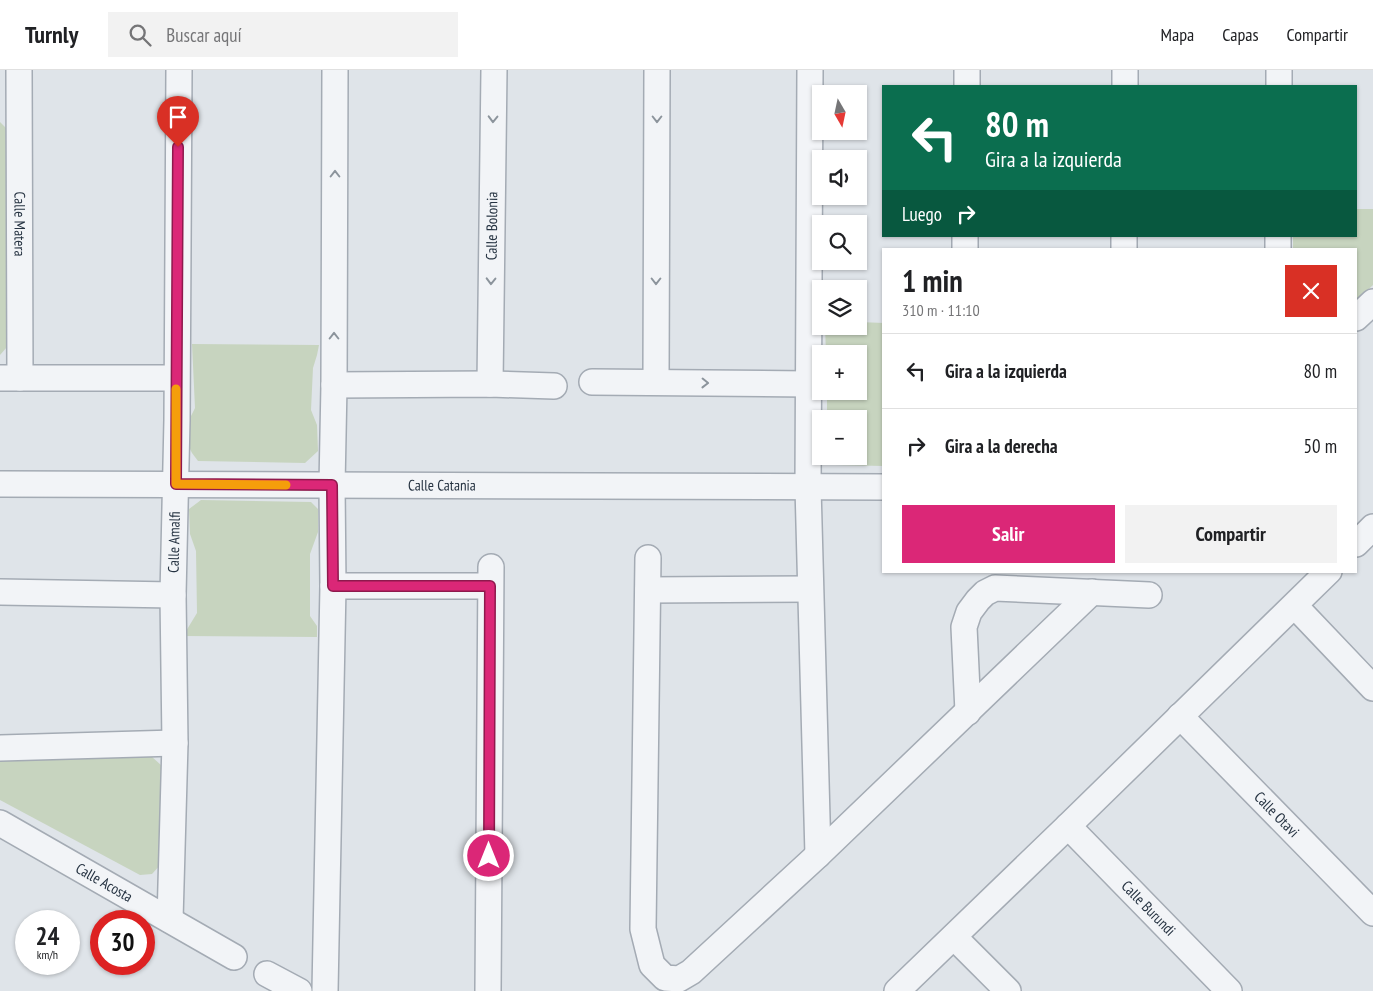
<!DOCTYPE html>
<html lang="es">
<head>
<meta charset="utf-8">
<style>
	body { margin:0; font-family:"PT Sans Narrow",sans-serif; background:#f2f2f2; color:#202124; height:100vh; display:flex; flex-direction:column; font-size:19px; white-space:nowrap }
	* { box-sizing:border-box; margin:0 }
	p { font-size:16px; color:#757577 }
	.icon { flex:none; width:28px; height:28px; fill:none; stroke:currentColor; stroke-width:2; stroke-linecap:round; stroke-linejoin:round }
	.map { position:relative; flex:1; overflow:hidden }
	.side { position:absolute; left:882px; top:178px; width:475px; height:325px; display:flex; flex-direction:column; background:#fff; border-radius:0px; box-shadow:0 1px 4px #0004 }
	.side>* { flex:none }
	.top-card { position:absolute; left:882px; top:15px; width:475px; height:152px; border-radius:0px; box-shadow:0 1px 4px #0004; background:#0b6e4f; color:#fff; overflow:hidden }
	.needle { width:32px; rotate:171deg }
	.buttons { position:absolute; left:812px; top:15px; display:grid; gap:10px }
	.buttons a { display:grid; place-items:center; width:55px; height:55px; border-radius:0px; background:#fff; box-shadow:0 1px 4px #0004; font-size:25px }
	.speed { position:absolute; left:15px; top:840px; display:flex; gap:10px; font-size:25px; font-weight:700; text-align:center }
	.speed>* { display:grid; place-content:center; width:65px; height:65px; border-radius:50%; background:#fff; box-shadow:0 1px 4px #0004; line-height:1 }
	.speed small { font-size:12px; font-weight:400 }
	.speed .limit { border:8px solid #d22; background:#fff; color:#111 }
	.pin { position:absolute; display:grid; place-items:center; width:42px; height:42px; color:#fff; margin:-51px -21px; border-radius:50% 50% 50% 0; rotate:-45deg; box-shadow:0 0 5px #0007 }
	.pin .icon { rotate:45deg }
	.me { position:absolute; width:55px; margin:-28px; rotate:0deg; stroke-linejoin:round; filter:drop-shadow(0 0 4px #0008) }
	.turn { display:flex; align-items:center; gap:18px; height:105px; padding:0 20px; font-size:22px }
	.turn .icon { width:65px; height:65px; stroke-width:2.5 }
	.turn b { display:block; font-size:35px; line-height:42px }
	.then { display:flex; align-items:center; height:48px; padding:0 20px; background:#0003; gap:10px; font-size:19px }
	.round { display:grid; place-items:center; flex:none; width:52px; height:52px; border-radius:0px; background:#f2f2f2 }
	.overview { display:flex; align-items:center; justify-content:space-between; height:85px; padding:0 20px }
	h1 { font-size:30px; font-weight:800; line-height:38px }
	.primary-button { display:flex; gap:10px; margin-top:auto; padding:10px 20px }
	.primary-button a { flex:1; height:58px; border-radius:0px; background:#db2777; color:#fff; font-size:20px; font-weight:800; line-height:58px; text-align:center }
	.primary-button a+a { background:#f2f2f2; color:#202124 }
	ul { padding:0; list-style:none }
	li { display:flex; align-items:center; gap:15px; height:75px; padding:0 20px; border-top:1px solid #e0e0e0 }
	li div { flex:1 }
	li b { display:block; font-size:19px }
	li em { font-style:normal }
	header { display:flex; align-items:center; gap:30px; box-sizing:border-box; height:70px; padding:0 25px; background:#fff; border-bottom:1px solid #e0e0e0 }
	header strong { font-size:24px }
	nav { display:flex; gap:28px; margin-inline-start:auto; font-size:18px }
	.search { width:350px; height:45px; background:#f2f2f2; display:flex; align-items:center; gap:12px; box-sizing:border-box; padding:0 18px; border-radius:0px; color:#757577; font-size:19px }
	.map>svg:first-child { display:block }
	.green { fill:#c7d4bf }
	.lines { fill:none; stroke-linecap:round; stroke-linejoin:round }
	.minor-casing { stroke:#a4abb4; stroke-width:28 }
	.minor { stroke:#f2f4f7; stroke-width:25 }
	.oneway { stroke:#8c949c }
	.route-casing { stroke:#8e194d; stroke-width:12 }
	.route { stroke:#db2777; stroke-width:9 }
	.slow { stroke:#f59e0b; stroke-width:9 }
	.labels { text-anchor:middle; stroke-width:4.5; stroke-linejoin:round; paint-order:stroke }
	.street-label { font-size:15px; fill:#263342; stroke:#eef3f7 }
</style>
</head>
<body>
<header>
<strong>Turnly</strong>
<div class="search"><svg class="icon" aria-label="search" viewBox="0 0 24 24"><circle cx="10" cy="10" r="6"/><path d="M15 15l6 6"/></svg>Buscar aquí</div>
<nav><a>Mapa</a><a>Capas</a><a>Compartir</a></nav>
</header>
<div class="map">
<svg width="1373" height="921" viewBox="0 0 1373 921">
	<rect width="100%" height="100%" fill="#dfe4e9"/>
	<!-- green -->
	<g class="green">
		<polygon points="0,52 6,58 7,277 0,285"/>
		<polygon points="1356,139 1373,139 1373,215 1356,231 1356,179 1293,179 1293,166 1356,166"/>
		<polygon points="859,252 884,253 884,396 835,395 824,386 859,386 859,349 825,349 827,344 827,321 859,321 859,284 826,284 825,256 859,256"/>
		<polygon points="192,274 319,275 317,285 313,298 311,340 317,355 318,381 305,393 198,391 192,383 188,375 189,350 195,338"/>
		<polygon points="201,430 311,432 318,439 318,462 310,484 310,546 317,556 317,567 183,566 197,543 196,481 190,464 189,439"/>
		<polygon points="0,685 151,686 162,696 161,794 152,804 140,805 0,730"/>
	</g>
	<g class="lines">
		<defs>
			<g id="minor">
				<path id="s1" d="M19 0 20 308"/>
				<polyline points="810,0 808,417 818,785"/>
				<polyline points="967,16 967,0"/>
				<polyline points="1125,16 1125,0"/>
				<polyline points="1279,16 1279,0"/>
				<polyline points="965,179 965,166"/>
				<polyline points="1124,179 1124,166"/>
				<polyline points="1278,179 1278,166"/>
				<polyline points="1356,248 1373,232"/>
				<polyline points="0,308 176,308"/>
				<polyline points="592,312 808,314"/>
				<polyline points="656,312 657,0"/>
				<path id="s2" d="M490 314 494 0"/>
				<polyline points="334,315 490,314 554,316"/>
				<path id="s3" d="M0 414 884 417"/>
				<polyline points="1356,474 1373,457"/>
				<polyline points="648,488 643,859 652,895 665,908 679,909 691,902 818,785 1092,522"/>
				<polyline points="333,516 490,516"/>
				<polyline points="648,520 810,519"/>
				<polyline points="0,522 173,525"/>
				<polyline points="1295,536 1373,618"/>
				<polyline points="968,642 964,557 969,542 978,530 985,523 995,518 1149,525"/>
				<path id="s4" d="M1180 646 1373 843"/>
				<polyline points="0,678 175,673"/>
				<path id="s5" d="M0 753 234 887"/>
				<path id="s6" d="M1068 756 1229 921"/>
				<path id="s7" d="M170 850 175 673 173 525 177 350 179 0"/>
				<polyline points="954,867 1008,921"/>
				<polyline points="267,904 299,921"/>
				<polyline points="325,921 333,516 332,415 334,315 335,0"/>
				<polyline points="488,921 491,497"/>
				<polyline points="897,921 1068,756 1329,501"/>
			</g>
		</defs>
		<!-- minor casing -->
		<use href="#minor" class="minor-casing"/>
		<!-- minor -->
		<use href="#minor" class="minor"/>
	</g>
	<!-- one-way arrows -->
	<defs><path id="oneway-chevron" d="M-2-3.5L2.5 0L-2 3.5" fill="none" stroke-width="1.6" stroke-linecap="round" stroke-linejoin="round" transform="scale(1.25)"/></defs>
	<g class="oneway">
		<use href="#oneway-chevron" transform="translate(493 49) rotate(91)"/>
		<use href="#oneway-chevron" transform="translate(657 49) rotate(90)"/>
		<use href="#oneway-chevron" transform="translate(335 104) rotate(-90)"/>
		<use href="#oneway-chevron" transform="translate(491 211) rotate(91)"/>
		<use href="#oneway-chevron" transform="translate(656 211) rotate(90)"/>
		<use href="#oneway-chevron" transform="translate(334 266) rotate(-90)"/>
		<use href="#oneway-chevron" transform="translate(705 313) rotate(1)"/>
	</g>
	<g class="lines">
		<defs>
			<polyline id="route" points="178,77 176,414 332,415 333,516 490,516 489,786"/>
		</defs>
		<!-- route casing -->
		<use href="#route" class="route-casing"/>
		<!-- route -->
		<use href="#route" class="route"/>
		<!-- slow -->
		<polyline class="slow" points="176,319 176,414 286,415"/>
	</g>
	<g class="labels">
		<!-- street labels -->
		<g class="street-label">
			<text dy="5" stroke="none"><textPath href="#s1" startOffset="154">Calle Matera</textPath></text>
			<text dy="5" stroke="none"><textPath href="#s2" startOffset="158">Calle Bolonia</textPath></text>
			<text dy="5" stroke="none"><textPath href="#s3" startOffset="442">Calle Catania</textPath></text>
			<text dy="5" stroke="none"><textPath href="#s7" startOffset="378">Calle Amalfi</textPath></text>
			<text dy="5" stroke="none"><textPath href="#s4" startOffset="138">Calle Otavi</textPath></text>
			<text dy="5" stroke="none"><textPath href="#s5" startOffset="120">Calle Acosta</textPath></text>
			<text dy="5" stroke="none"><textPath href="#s6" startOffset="115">Calle Burundi</textPath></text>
		</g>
	</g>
</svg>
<div class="buttons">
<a><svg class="needle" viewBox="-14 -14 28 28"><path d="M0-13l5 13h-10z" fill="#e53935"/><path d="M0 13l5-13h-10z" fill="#757577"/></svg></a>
<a><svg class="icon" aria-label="sound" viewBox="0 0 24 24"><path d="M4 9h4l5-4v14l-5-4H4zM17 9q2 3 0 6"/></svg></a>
<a><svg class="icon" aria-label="search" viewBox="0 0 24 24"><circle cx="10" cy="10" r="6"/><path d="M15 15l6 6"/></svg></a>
<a><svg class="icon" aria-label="layers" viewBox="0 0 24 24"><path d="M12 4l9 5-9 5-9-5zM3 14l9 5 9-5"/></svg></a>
<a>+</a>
<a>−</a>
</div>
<div class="speed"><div>24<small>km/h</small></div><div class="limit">30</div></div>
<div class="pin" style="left:178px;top:77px;background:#d93025"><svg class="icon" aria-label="arrive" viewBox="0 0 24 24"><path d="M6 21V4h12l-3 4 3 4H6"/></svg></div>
<svg class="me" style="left:489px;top:786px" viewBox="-20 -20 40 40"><circle r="17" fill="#db2777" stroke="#fff" stroke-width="3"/><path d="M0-11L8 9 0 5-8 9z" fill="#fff"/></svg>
<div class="top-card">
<div class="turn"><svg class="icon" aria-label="left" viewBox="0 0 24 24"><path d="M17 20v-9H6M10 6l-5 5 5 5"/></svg><div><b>80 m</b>Gira a la izquierda</div></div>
<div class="then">Luego<svg class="icon" aria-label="right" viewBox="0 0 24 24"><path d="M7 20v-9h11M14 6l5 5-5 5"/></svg></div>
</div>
<section class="side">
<div class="overview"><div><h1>1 min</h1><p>310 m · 11:10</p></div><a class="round" style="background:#d93025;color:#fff"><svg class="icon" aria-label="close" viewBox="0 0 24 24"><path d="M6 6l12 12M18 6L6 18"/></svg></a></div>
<ul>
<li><svg class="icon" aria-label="left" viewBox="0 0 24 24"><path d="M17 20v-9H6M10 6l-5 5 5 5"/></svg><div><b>Gira a la izquierda</b></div><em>80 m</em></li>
<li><svg class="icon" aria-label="right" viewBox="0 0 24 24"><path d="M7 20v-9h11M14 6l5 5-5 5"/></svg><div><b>Gira a la derecha</b></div><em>50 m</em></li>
</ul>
<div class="primary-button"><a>Salir</a><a>Compartir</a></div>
</section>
</div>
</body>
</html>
